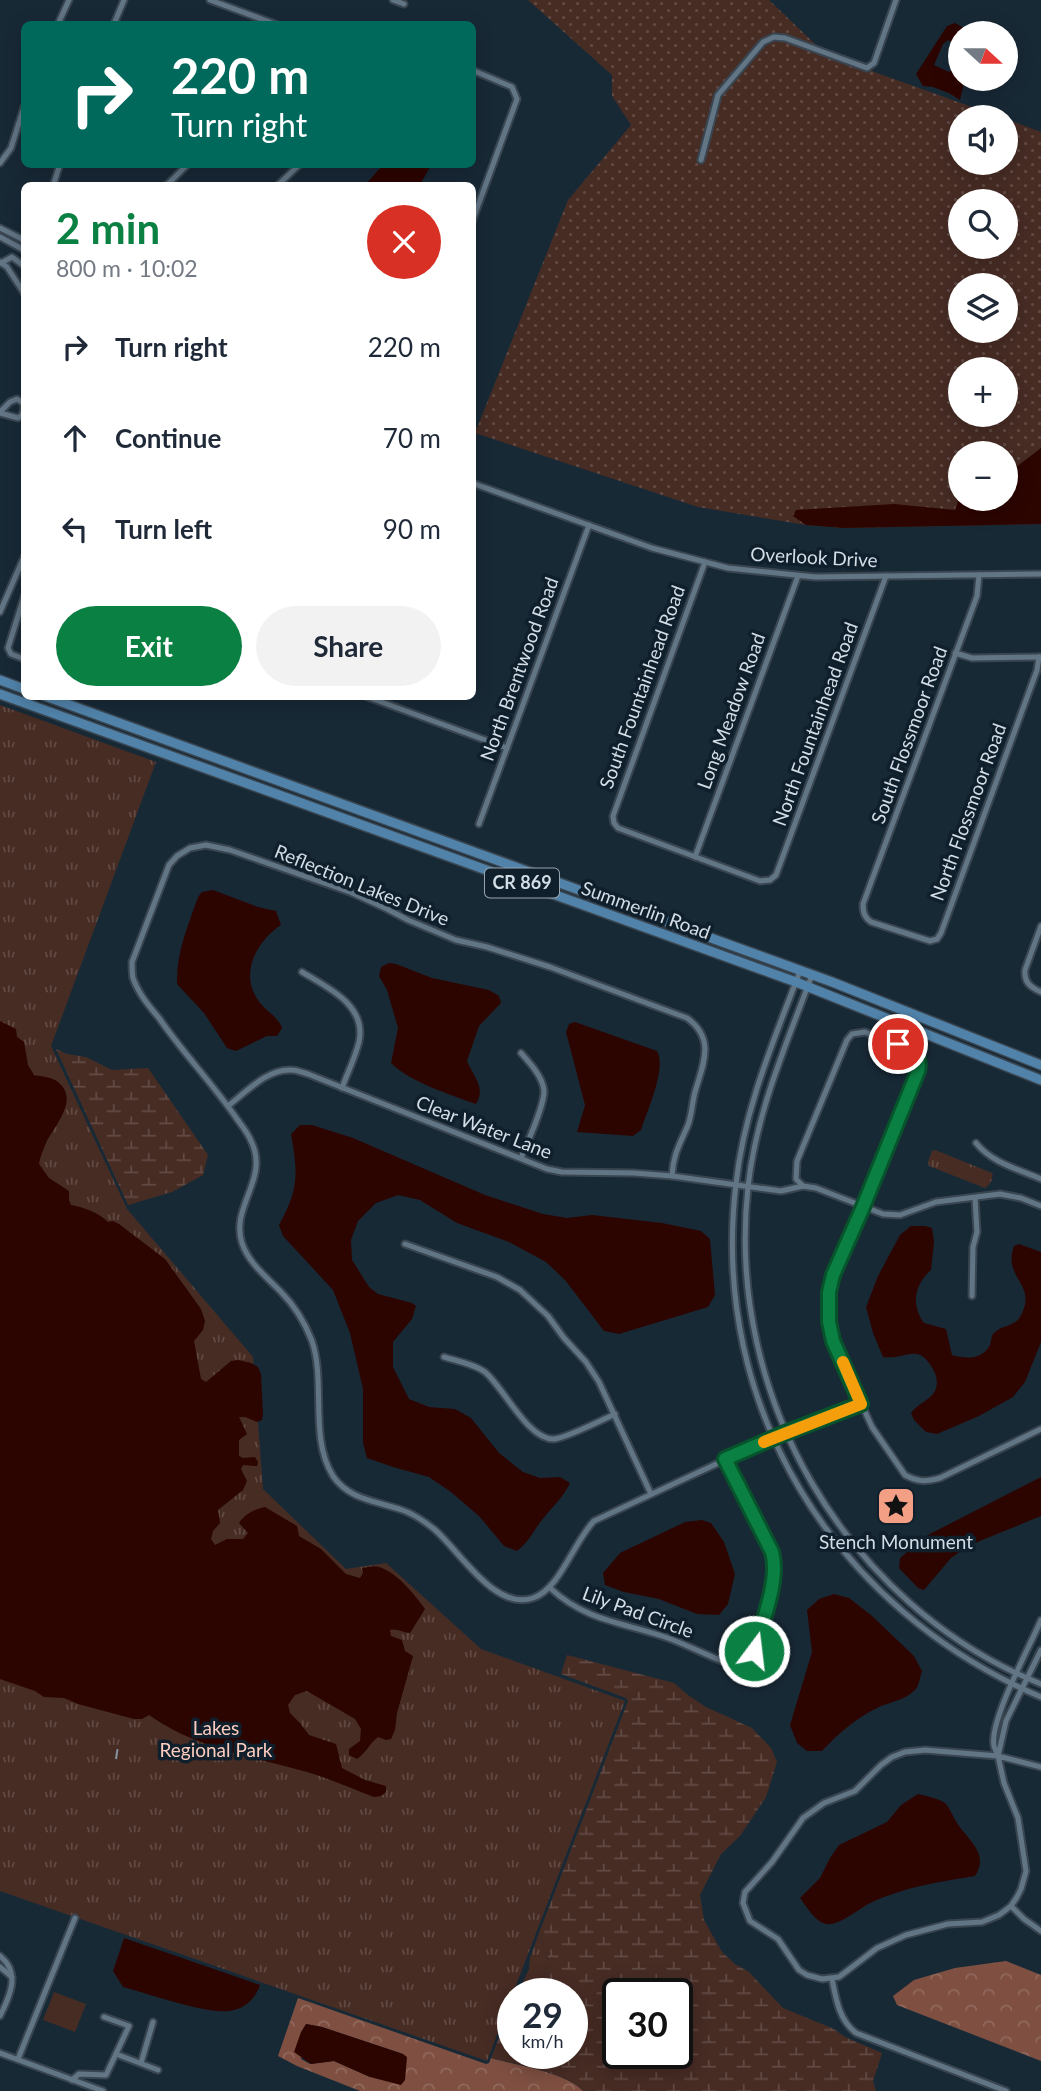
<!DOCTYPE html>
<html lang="en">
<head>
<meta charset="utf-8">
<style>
	body { margin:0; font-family:Lato,sans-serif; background:#f2f2f3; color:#1f2937; height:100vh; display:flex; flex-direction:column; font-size:26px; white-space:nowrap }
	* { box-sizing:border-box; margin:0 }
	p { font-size:23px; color:#747a83 }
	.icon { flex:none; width:38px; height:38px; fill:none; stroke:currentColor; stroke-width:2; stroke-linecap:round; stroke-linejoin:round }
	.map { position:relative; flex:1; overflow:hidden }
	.side { position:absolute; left:21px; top:182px; width:455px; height:518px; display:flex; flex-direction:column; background:#fff; border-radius:10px; box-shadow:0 4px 18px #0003 }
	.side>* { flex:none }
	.banner { position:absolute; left:21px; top:21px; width:455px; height:147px; border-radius:10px; box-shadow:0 4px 18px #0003; background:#00695c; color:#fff; overflow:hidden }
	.needle { width:46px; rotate:111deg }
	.tools { position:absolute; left:948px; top:21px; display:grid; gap:14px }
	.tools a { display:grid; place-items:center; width:70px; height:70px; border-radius:50%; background:#fff; box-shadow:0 4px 18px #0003; font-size:35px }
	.speed { position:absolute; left:497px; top:1978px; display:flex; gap:14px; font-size:35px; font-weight:700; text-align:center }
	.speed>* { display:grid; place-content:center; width:91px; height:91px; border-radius:50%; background:#fff; box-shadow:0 4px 18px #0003; line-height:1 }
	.speed small { font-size:18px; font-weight:400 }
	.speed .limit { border:4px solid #111; border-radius:10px; background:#fff; color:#111 }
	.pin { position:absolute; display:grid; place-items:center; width:60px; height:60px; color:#fff; margin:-30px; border:4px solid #fff; border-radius:50%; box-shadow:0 2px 7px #0007 }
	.me { position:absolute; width:77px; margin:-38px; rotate:15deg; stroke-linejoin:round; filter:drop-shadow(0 0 5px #0008) }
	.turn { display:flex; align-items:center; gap:24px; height:147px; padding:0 35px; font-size:32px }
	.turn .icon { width:91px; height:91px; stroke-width:2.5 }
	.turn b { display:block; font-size:49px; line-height:60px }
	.round { display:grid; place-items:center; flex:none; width:74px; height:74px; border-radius:37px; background:#f2f2f3 }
	.summary { display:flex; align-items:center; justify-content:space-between; height:119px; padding:0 35px }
	h1 { font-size:42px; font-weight:700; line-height:52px; color:#0b8043 }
	.cta { display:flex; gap:14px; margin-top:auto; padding:14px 35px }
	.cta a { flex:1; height:80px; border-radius:42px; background:#0b8043; color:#fff; font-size:28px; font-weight:700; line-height:80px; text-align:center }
	.cta a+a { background:#f2f2f3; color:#1f2937 }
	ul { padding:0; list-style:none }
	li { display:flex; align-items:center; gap:21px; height:91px; padding:0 35px }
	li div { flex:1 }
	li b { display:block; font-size:26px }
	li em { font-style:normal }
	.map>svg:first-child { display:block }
	.grass { fill:url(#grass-dots); fill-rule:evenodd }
	.forest { fill:url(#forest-crowns); fill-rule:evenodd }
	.wetland { fill:url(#wetland-marsh); fill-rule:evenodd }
	.park { fill:url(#park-tufts) }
	.pitch { fill:#472c24 }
	.water { fill:#2c0500; fill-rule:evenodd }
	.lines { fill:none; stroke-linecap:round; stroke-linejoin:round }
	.minor-casing { stroke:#394651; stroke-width:9 }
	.primary-casing { stroke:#394651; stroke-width:12 }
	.minor { stroke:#627585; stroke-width:5 }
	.primary { stroke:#5183aa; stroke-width:9 }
	.rail { stroke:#86939e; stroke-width:2; stroke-dasharray:10 5; stroke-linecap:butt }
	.route-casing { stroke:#07532c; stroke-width:18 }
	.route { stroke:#0b8043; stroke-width:12 }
	.slow { stroke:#f59e0b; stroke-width:12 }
	.labels { text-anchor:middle; stroke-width:7; stroke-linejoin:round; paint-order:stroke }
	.shield { fill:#0f1f2c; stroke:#98a4ae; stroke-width:2 }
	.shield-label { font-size:18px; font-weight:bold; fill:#d2dde6 }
	.street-label { font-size:19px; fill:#d2dde6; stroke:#0f1f2c }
	.poi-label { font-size:19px; fill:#d2dde6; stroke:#0f1f2c }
	.park-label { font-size:19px; fill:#fccdbe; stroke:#0f1f2c }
</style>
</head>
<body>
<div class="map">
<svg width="1041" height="2091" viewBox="0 0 1041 2091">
	<defs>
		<pattern id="grass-dots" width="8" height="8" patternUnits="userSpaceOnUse" patternTransform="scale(1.75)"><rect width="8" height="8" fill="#472c24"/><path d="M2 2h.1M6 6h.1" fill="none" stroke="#614a44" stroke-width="1.8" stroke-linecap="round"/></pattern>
		<pattern id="forest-crowns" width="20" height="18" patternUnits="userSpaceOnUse" patternTransform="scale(1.75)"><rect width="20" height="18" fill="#7f5042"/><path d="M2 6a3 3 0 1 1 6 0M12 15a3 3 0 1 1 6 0" fill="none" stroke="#90695d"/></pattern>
		<pattern id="wetland-marsh" width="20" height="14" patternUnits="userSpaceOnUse" patternTransform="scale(1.75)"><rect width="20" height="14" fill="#472c24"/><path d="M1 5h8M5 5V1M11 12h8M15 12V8" fill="none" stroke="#614a44"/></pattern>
		<pattern id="park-tufts" width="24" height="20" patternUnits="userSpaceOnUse" patternTransform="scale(1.75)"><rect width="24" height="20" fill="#472c24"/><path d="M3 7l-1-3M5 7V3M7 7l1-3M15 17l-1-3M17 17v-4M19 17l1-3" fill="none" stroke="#614a44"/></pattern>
	</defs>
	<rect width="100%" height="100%" fill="#182936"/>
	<!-- grass -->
	<path class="grass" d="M528 0H769L816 45 877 73 1000 117H961V163H1006V119L1041 132V524L844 528 806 525 698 507 475 433 568 200 631 125 612 96V75ZM961 201H1006V247H961ZM961 285H1006V331H961ZM961 369H1006V415H961ZM961 453H1006V499H961Z"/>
	<!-- forest -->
	<g class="forest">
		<polygon points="1006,1961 1041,1975 1041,2061 897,2005 893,1996 914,1980 955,1968"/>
		<path d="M298 1998 486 2064 489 2063 491 2058C515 2065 568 2073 583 2091H360L297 2066 278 2056ZM306 2024 322 2027 403 2054 370 2077 334 2061 310 2064 301 2059Z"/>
	</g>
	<!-- wetland -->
	<g class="wetland">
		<polygon points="56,1049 67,1054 86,1057 112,1070 148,1068 208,1155 203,1175 172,1192 128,1205"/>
		<path d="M567 1655 674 1683 688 1695 706 1707 752 1728 771 1748 777 1762 766 1797 740 1836 721 1854 700 1895 704 1920 722 1952 735 1964 749 1972 783 2008 834 2029 845 2037 882 2053 873 2081 876 2091H583C568 2073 515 2064 491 2058L512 2005 513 2053H572V1993H540L544 1984 548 1957 539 1933 628 1701 626 1698 561 1674ZM618 1993H677V2053H618Z"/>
	</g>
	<!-- park -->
	<g class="park">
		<polygon points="0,705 156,762 51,1046 127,1209 253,1357 263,1489 346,1569 386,1563 481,1649 625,1701 487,2061 0,1891"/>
		<path d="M935 1150 992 1173C994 1178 990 1185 985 1188L929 1166 928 1162 932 1151Z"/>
		<polygon points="539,1933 548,1957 544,1984 540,1993 518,1993 529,1969 530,1958"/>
	</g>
	<!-- pitch -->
	<polygon class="pitch" points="54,1992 86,2004 75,2032 43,2020"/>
	<!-- water -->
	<g class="water">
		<path d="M955 23 964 28 967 33H961V79H965L960 100 949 93 933 87 923 86 916 74 947 26ZM948 40 960 48 952 70 949 72 934 65 943 44Z"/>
		<polygon points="383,165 383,164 431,165 420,185 365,185"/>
		<polygon points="1041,448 1041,524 844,528 806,525 793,516 796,510 894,504 955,510 958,502 953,493 958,489 961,493 961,499 966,499 969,503 982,502 985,499 1006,499 1006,475"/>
		<path d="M213 890 258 907 276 911 281 925C257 941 239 973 258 1000 265 1011 278 1016 282 1028L277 1036H267L236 1051 227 1048 204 1013 177 984C176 953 188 926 198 897L202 892Z"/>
		<path d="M389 963 396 964 432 978 489 990 499 996 501 1003 479 1026 467 1061C474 1077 486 1088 476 1104 451 1095 408 1081 391 1063L398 1028 387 990 379 976 381 967Z"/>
		<path d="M0 1021 16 1029 17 1037 24 1042 28 1065 34 1075C40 1076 49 1077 55 1080 82 1097 55 1125 46 1143 43 1150 40 1157 39 1164L49 1178 69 1191V1200L71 1205C84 1207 99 1213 108 1222L113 1221 119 1224 165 1259 201 1309 205 1321 203 1330 194 1341 201 1379 206 1382 231 1361 238 1360 251 1363 258 1367 261 1374 263 1414 262 1420 257 1422 245 1417H239L247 1434 239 1440V1456L243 1458 255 1457 258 1462 257 1466 243 1465 241 1469 247 1481 243 1490 218 1510 220 1523 213 1531 211 1539 215 1545 227 1539H243L248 1533 239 1523C246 1513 253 1510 265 1507L297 1526 299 1536 321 1549 346 1574 360 1578 363 1573 362 1568C368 1567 374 1566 379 1567 398 1573 414 1594 425 1609L410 1633C403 1633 397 1628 390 1630L391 1636 402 1640 405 1651 413 1656 397 1713 395 1730 391 1739 386 1740 378 1737C369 1744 366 1753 357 1759L349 1755V1749L360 1741 361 1729 355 1719 307 1691 295 1695 288 1705 290 1713 300 1723 309 1735 336 1744 342 1768 365 1780 386 1786V1792L381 1796 374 1797C353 1789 328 1778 307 1772 254 1757 195 1748 149 1715L142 1719H134L78 1704 64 1698 44 1697 35 1691 0 1679Z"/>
		<path d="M575 1022 657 1051C667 1068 647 1111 641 1130L633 1136 577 1132 585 1105 566 1032 569 1024Z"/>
		<path d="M300 1125H312L353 1138 485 1195 543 1214 567 1218 592 1215 662 1223 701 1231 710 1239 715 1295 708 1307 619 1334 604 1331 565 1280 546 1262 509 1242 457 1223 420 1200 398 1195 376 1203 358 1221 351 1240 352 1260 369 1287 378 1294 412 1303 416 1306 412 1319 393 1342V1367L409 1399 429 1407 455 1409 471 1418 499 1453 523 1472 540 1478 560 1477 570 1483C563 1498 552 1507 542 1520 533 1531 529 1542 517 1551L504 1546 480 1517 451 1492 429 1477 393 1467 367 1458 363 1443V1389L350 1333 333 1290 283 1236 279 1225C299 1189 298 1173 291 1134Z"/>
		<path d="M911 1226H925L932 1228 934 1242 931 1270C914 1285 911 1305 924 1323L946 1329 952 1355C966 1359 982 1360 990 1345 991 1342 991 1337 993 1334 1000 1325 1014 1327 1020 1317 1039 1284 1002 1279 1014 1246L1019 1244 1041 1252V1342L1025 1382 1013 1397 979 1416 937 1434 926 1432 914 1420 911 1413C917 1404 929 1401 935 1391 938 1384 937 1377 934 1371 918 1341 909 1360 883 1357L873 1333 866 1307 878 1276 900 1235Z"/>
		<polygon points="1041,1477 1041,1516 970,1545 951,1558 924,1590 918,1588 899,1568 900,1558 926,1536"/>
		<polygon points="702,1520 711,1523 724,1542 735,1574 728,1604 719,1615 697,1614 659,1599 624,1592 605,1585 603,1573 620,1553 685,1522"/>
		<path d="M834 1594 849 1598 871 1615 914 1656 922 1671C920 1677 919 1687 914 1691 905 1700 890 1702 879 1707 856 1718 839 1733 822 1751H807L797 1743 790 1725 812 1652 807 1610 819 1599Z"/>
		<path d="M918 1794C927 1796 937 1798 945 1803 950 1808 953 1817 957 1823 968 1840 990 1854 975 1876 938 1882 904 1887 870 1903 859 1909 838 1926 827 1924 816 1923 806 1906 800 1898L820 1878 830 1858 839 1845 887 1822 901 1805Z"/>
		<path d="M124 1938 260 1985C256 1997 247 2007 234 2010 212 2017 147 1993 123 1987L113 1971Z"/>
		<polygon points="306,2024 322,2027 403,2054 407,2057 405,2080 401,2085 370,2077 334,2061 311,2064 294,2052 301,2032"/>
	</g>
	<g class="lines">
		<defs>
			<g id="minor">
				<polyline points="210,0 275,24"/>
				<polyline points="393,0 404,4"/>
				<polyline points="58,24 69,0"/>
				<polyline points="114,24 124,0"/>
				<polyline points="472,70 512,87 517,99 472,222"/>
				<polyline points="701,160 718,95 763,42 774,37 785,38 867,68 874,63 896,0"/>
				<polyline points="0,163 11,148 24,107"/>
				<polyline points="53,186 60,164"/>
				<polyline points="166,186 188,164"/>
				<polyline points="277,186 300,164"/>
				<polyline points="0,228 24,240"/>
				<polyline points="0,237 24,250"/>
				<polyline points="0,262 7,267 24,293"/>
				<polyline points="1,263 12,257 24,266"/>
				<polyline points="0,412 10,402 17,399 23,403 24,408"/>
				<polyline points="0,413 18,418 22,415 24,409"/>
				<polyline points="472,483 652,548 728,568 815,577 1041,574"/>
				<polyline points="705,562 613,816 614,823 618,828 760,881 770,880 776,875 886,576"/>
				<path d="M979 575 977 596 863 904C863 912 864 917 871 922L930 941 937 939 941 933 1037 670 1039 657"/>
				<polyline points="24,597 8,648 11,654 24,659"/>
				<polyline points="0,612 24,557"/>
				<polyline points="955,653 972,658 1041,657"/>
				<polyline points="365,696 507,748"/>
				<polyline points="479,824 589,525"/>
				<polyline points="695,857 798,576"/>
				<path d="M1041 926 1025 970C1024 982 1030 987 1041 992"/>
				<path d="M800 971C774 1040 744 1109 736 1184 709 1408 836 1610 1041 1697"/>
				<path d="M302 972C328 988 367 1005 359 1042 355 1058 347 1074 342 1088"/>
				<path d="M812 975C786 1045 756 1113 748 1187 725 1395 845 1605 1041 1684"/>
				<path d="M228 1106C246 1092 268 1068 292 1070 297 1070 303 1073 308 1074L547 1169 562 1172 634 1173 672 1176 781 1191 803 1186 816 1188 883 1214 900 1215 936 1202 1000 1194 1021 1198 1041 1206"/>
				<path d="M976 1143C992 1163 1018 1169 1041 1179"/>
				<path d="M521 1158C527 1143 545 1105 544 1090 542 1076 530 1063 521 1053"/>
				<path d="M672 1176C673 1154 680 1144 688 1125 692 1114 692 1103 695 1092 703 1064 716 1039 687 1018L550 967 487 947 456 940 408 920 387 909 350 892 230 850 206 845 190 848 177 856 169 865 132 962C132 968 132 973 133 978 138 993 149 1006 159 1018 183 1053 213 1084 237 1119 242 1126 248 1133 251 1141 270 1179 230 1206 242 1243 249 1264 267 1277 281 1292 295 1306 305 1323 312 1341 326 1383 309 1438 333 1476 349 1500 377 1501 402 1510 414 1514 424 1521 434 1529 460 1551 494 1611 533 1598 560 1589 573 1543 594 1521L774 1437 861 1404"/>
				<path d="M803 1186 796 1179 797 1161 847 1040 852 1034 865 1032 914 1052 918 1058V1071C898 1118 881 1165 861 1212 851 1236 833 1267 829 1292 827 1309 829 1325 833 1341L872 1427 905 1475C918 1482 925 1482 940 1478L1041 1429"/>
				<polyline points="405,1244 497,1277 520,1290 548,1316 564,1338 586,1362 599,1382 651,1494"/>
				<polyline points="972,1296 973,1247 977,1232 975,1198"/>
				<path d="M444 1357C457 1361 474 1364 485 1372 504 1388 528 1440 554 1439 566 1438 602 1420 615 1414"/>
				<path d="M550 1588C586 1621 621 1622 665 1637 691 1646 715 1660 741 1668L749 1662 754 1651 763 1620 773 1577 775 1563 772 1552 725 1459"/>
				<path d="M1041 1620C1030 1646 989 1721 994 1746 995 1750 997 1753 998 1756L1006 1721 1041 1650"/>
				<polyline points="998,1756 1004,1783 1018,1818 1026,1871 1021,1889 1017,1897 1011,1906 999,1915 982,1922 948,1924 906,1935 877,1948 839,1977 822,1979 807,1975 799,1970 778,1939 750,1921 743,1903 745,1892 772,1862 803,1818 824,1803 855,1791 881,1765 892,1757 905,1752 925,1750 998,1756 1041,1767"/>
				<polyline points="1011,1906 1024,1919 1041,1931"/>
				<path d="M0 1956C21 1973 10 1996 0 2016"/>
				<polyline points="0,1967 12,1977"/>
				<path d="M832 1979C836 1999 839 2020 856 2033L1006 2091"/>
				<polyline points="0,2053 103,2091"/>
				<polyline points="116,2054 158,2070"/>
				<polyline points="18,2059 75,1918"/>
				<polyline points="141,2063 153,2022"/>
				<polyline points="72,2080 79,2074 106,2075 129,2026 104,2017"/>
			</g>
			<g id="primary">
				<polyline points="0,680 24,689"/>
				<polyline points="0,694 796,982 1041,1080"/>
				<polyline points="45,696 832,982 1041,1065"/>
			</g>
		</defs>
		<!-- minor casing -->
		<use href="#minor" class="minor-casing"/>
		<!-- primary casing -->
		<use href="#primary" class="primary-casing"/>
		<!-- minor -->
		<use href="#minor" class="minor"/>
		<!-- primary -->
		<use href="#primary" class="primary"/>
		<!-- rail -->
		<polyline class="rail" points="116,1759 118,1746"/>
	</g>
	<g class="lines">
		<defs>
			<path id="route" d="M754 1651C762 1623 780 1579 772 1552L725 1459 785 1433 861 1404 833 1341 829 1322V1292L833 1275 863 1207 918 1071C922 1055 911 1050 898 1044"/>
		</defs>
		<!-- route casing -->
		<use href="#route" class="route-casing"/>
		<!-- route -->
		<use href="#route" class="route"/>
		<!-- slow -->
		<polyline class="slow" points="764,1442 861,1404 843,1362"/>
	</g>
	<!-- icons -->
	<defs>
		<symbol id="sight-square" viewBox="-11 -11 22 22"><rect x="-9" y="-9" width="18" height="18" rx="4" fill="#f39f85" stroke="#0f1f2c"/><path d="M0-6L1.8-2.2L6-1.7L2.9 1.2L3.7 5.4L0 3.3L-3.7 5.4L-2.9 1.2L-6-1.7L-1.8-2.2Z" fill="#111"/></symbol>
	</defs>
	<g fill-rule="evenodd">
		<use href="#sight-square" x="874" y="1484" width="44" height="44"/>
	</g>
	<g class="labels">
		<!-- shield labels -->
		<rect class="shield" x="485" y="868.5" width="74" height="29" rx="5"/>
		<g class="shield-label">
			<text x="522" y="889">CR 869</text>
		</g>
		<!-- street labels -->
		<g class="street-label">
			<text transform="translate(814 557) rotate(3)" y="7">Overlook Drive</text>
			<text transform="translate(519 669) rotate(-70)" y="7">North Brentwood Road</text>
			<text transform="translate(642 687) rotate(-70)" y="7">South Fountainhead Road</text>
			<text transform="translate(731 711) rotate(-70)" y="7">Long Meadow Road</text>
			<text transform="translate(815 724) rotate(-70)" y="7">North Fountainhead Road</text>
			<text transform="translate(909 735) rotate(-70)" y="7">South Flossmoor Road</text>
			<text transform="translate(968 812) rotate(-70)" y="7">North Flossmoor Road</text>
			<text transform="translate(362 885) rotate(22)" y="7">Reflection Lakes Drive</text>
			<text transform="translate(646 910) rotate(20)" y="7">Summerlin Road</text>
			<text transform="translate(484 1127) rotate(21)" y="7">Clear Water Lane</text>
			<text transform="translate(638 1612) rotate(20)" y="7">Lily Pad Circle</text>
		</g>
		<!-- poi labels -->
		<g class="poi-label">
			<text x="896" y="1549">Stench Monument</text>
		</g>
		<!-- park labels -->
		<g class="park-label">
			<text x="216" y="1735">Lakes<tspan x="216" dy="22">Regional Park</tspan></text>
		</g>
	</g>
</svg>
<div class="tools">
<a><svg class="needle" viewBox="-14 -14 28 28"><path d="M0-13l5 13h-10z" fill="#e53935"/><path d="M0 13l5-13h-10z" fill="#747a83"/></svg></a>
<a><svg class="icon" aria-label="sound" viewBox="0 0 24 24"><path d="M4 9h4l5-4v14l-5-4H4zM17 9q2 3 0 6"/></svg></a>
<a><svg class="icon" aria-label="search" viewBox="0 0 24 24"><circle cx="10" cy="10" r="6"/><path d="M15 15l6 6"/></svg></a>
<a><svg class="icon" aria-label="layers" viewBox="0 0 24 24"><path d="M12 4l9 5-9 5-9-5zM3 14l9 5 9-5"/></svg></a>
<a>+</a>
<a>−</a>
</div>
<div class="speed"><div>29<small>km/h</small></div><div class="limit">30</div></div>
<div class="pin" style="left:898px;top:1044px;background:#d93025"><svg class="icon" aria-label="arrive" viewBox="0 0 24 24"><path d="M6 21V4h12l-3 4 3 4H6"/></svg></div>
<svg class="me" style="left:754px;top:1651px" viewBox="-20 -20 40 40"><circle r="17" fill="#0b8043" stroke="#fff" stroke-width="3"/><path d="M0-11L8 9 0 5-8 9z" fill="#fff"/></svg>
<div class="banner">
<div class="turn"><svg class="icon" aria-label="right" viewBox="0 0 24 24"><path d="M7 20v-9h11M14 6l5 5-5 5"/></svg><div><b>220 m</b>Turn right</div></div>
</div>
<section class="side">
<div class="summary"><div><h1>2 min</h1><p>800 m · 10:02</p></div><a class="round" style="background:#d93025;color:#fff"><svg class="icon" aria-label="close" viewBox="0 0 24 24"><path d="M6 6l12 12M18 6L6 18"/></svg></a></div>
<ul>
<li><svg class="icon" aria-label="right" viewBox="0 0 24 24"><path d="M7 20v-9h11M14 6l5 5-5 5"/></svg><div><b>Turn right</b></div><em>220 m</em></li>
<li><svg class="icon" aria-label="ahead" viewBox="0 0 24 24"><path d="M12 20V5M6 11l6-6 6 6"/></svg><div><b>Continue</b></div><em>70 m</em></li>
<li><svg class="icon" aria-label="left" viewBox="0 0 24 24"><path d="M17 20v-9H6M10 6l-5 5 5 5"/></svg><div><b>Turn left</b></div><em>90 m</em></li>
</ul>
<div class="cta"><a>Exit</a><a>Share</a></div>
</section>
</div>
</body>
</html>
